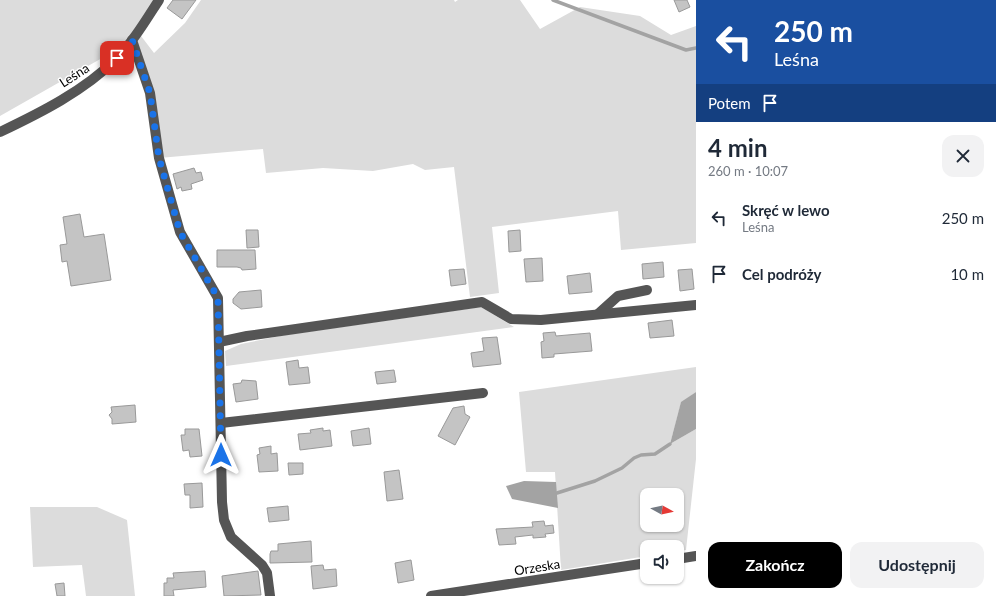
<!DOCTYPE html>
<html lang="pl">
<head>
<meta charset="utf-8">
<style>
	body { margin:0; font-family:Lato,sans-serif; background:#f2f2f3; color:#1f2937; height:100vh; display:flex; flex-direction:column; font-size:15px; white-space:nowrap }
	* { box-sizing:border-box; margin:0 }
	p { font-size:13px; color:#747a83 }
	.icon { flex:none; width:22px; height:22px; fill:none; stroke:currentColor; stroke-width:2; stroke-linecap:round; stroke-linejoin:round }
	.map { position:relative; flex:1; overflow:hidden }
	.drawer { display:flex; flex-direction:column; background:#fff; width:300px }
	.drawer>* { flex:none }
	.hud { background:#1a4fa0; color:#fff; overflow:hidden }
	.needle { width:26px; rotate:98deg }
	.tools { position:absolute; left:640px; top:488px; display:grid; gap:8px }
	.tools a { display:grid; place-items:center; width:44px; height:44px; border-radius:8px; background:#fff; box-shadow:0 1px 3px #0004; font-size:20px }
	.pin { position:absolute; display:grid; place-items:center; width:34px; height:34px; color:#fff; margin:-17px; border-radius:8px; box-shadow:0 2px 6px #0006 }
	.me { position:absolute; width:44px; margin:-22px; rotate:0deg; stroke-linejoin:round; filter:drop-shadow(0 0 3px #0008) }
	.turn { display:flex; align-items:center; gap:14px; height:84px; padding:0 12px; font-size:18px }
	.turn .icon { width:52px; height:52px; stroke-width:2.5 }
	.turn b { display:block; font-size:28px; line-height:34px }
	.then { display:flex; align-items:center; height:38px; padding:0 12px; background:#0003; gap:8px; font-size:15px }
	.round { display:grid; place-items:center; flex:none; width:42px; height:42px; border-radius:12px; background:#f2f2f3 }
	.overview { display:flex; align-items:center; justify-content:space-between; height:68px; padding:0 12px }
	h1 { font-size:24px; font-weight:700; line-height:30px }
	.primary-button { display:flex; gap:8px; margin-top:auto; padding:8px 12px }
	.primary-button a { flex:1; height:46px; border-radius:12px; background:#000; color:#fff; font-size:16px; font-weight:700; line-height:46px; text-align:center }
	.primary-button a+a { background:#f2f2f3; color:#1f2937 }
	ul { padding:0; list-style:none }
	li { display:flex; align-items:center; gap:12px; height:56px; padding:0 12px }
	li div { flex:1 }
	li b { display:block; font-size:15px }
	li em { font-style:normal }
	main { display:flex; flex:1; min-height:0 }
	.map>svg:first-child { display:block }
	.green { fill:#dcdcdc; fill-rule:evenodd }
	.water { fill:#a3a3a3 }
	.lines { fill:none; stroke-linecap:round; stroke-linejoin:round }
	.stream { stroke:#a3a3a3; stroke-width:3.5 }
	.building { fill:#c4c4c4; stroke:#999 }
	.minor { stroke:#555; stroke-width:10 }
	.route { stroke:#1a73e8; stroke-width:7; stroke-dasharray:0 12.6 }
	.labels { text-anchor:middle; stroke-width:3; stroke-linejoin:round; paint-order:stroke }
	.street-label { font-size:13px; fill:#000; stroke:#fff }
</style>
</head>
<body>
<main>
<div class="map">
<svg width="696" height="596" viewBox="0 0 696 596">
	<rect width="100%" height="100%" fill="#fff"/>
	<!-- green -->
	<g class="green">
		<polygon points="0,0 159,0 138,32 154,53 185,23 201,0 454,0 455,2 458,0 520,0 540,29 580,7 640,16 671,35 696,26 696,243 621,250 618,211 492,227 499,293 470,297 454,167 425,170 413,164 373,171 323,168 266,173 263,149 159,158 150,93 132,41 0,116"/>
		<polygon points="481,307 514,327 226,366 225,351 241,344 285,335"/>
		<path d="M696 367V392L681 403 670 444 696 429V459L686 550 677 551V547H647V556L561 570 555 472H526L519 392ZM647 495H677V525H647Z"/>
		<polygon points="30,507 97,507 127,520 135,596 86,596 82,565 33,567"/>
	</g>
	<!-- water -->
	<g class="water">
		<polygon points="696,392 696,429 670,444 681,402"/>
		<polygon points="524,481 556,482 558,508 512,499 506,486"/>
	</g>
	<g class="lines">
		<!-- stream -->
		<g class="stream">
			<polyline points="553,0 686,50 696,48"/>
			<polyline points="557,493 595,481 622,468 634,458 641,455 655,454 670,444"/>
		</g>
	</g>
	<!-- building -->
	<g class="building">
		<polygon points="173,0 196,0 182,19 167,8"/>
		<polygon points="674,0 687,0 690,7 679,12"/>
		<polygon points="194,168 196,173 201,172 203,180 191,184 192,189 182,191 181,187 177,189 173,174"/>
		<polygon points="80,214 84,237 104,234 111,280 71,286 67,261 62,262 60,245 67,244 63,217"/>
		<polygon points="246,230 258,230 259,247 247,248"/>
		<polygon points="520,230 521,251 509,252 508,231"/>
		<polygon points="217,250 255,250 256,269 242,270 241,268 237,267 217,267"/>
		<polygon points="542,258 543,281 526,282 524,259"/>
		<polygon points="663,262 664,277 643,279 642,264"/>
		<polygon points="464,269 466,284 451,286 449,270"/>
		<polygon points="692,269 694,289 680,291 678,270"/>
		<polygon points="590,273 592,292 569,294 567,276"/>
		<polygon points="261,290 262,307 241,309 233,303 233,299 239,292"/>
		<polygon points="672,320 674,336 650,338 648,323"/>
		<polygon points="555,332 556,336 590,333 592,351 554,354 554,357 542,358 541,342 544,341 543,333"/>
		<polygon points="497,337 501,364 473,367 471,353 484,351 482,338"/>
		<polygon points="298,360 299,368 308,367 310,383 289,385 286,362"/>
		<polygon points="394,370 396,382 377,384 375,372"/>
		<polygon points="242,380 256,381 258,399 236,402 233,384 241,383"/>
		<polygon points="135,405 136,422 112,424 112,419 109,415 112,412 111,407"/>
		<polygon points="464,406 465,414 470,417 455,445 438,436 453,408"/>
		<polygon points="323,428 323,431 330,430 332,446 300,450 298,434 311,433 310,430"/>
		<polygon points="369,428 371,444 353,446 351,431"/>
		<polygon points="185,429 199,429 202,456 190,457 189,450 183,451 181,435 185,435"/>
		<polygon points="271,446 271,454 277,453 278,471 259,472 257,455 260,454 259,448"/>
		<polygon points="288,463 303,463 303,474 289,475"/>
		<polygon points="399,470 403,499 387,501 384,472"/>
		<polygon points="202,483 203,507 190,508 190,495 185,495 184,484"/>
		<polygon points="288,506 289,520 269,522 267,508"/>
		<polygon points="544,521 545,526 553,525 554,533 545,534 546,537 533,538 533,535 515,537 516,544 499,545 496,529 533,527 532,522"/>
		<polygon points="311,541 312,562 270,563 270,554 271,551 278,551 278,544"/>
		<polygon points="411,560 414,580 398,583 395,563"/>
		<polygon points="323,565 324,570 336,569 337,586 313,589 311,566"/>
		<polygon points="205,571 206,587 173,590 174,596 164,596 164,583 167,583 167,578 174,578 173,573"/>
		<polygon points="258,571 261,595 224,596 222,576"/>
		<polygon points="64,583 65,596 57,596 55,584"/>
	</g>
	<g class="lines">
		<!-- minor -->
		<g class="minor">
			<polyline points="132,40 150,93 159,158 180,232 218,298 222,502 224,520 231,537 262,565 267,573 270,596"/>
			<path d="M0 132C40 113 84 91 116 59 133 42 146 20 159 0"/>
			<polyline points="598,314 618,296 647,290"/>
			<polyline points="219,342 247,336 482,302 511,319 541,320 696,305"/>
			<polyline points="221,423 483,393"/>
			<polyline points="677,559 696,556"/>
			<polyline points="431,596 647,563"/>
		</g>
	</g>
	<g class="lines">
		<!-- route -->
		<polyline class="route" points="117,58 132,40 150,93 159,158 180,232 218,298 221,455"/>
	</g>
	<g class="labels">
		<!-- street labels -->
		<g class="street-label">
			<text transform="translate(74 75) rotate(-33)" y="5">Leśna</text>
			<text transform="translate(537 567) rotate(-9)" y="5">Orzeska</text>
		</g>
	</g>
</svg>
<div class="tools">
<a><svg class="needle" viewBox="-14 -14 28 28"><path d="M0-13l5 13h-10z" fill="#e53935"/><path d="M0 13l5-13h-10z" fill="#747a83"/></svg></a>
<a><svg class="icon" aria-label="sound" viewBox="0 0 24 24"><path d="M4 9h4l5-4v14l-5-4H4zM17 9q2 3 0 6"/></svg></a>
</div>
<div class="pin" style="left:117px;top:58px;background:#d93025"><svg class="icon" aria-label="arrive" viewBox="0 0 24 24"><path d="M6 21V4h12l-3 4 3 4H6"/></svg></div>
<svg class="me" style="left:221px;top:455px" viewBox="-20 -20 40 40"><path d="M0-17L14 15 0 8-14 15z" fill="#1a73e8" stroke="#fff" stroke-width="4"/></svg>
</div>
<section class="drawer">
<div class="hud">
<div class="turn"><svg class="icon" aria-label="left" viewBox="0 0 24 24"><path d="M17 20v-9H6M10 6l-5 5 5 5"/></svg><div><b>250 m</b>Leśna</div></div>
<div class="then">Potem<svg class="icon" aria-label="arrive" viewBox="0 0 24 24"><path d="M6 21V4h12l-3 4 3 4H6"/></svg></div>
</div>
<div class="overview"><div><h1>4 min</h1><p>260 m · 10:07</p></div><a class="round"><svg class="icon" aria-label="close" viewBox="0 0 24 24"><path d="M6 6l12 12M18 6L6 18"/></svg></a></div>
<ul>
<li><svg class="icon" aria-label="left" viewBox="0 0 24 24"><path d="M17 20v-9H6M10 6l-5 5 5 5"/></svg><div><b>Skręć w lewo</b><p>Leśna</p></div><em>250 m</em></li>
<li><svg class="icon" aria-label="arrive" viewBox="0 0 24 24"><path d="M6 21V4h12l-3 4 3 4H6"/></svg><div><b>Cel podróży</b></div><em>10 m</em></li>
</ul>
<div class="primary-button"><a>Zakończ</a><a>Udostępnij</a></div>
</section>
</main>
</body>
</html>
